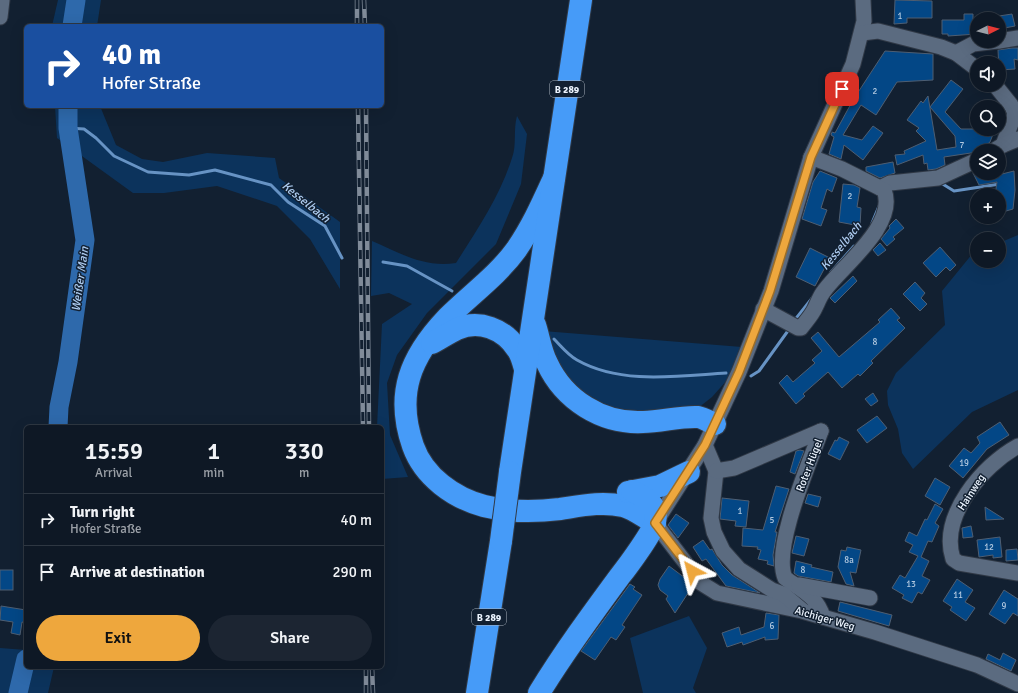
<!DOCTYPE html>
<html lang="en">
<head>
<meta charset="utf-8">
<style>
	body { margin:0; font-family:Signika,sans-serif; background:#1c2532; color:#f1f3f6; height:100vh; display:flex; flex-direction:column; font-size:15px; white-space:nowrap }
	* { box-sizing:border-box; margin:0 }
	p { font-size:13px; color:#9ba0a7 }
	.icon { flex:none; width:22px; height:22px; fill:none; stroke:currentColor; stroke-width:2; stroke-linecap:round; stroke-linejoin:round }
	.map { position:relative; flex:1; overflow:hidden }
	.side { position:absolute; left:24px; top:425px; width:360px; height:244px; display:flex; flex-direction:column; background:#0e1825; border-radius:6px; box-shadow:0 4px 16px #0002,0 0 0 1px #2e3742 }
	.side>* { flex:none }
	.hud { position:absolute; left:24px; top:24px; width:360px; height:84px; border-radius:6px; box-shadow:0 4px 16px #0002,0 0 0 1px #2e3742; background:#1a4fa0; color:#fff; overflow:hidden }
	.needle { width:26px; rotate:84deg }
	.tools { position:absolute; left:970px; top:12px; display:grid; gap:8px }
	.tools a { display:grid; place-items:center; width:36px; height:36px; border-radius:50%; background:#0e1825; box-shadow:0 4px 16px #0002,0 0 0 1px #2e3742; font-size:20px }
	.pin { position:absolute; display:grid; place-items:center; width:34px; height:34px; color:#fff; margin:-17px; border-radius:8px; box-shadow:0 2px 6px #0006 }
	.me { position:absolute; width:44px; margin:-22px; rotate:322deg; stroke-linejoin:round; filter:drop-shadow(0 0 3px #0008) }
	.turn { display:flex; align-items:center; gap:14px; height:84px; padding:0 12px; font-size:18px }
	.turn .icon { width:52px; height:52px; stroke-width:2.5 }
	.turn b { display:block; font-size:28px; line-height:34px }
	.eta { display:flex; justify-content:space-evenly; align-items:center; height:68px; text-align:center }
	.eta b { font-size:24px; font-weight:600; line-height:28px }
	.action { display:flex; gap:8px; margin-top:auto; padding:8px 12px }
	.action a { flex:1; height:46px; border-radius:24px; background:#eea73d; color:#111; font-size:16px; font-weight:600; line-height:46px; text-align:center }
	.action a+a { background:#1c2532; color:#f1f3f6 }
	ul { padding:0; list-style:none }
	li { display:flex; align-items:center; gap:12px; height:52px; padding:0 12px; border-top:1px solid #2e3742 }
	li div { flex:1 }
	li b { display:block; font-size:15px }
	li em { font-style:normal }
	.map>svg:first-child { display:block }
	.green { fill:#0c335c }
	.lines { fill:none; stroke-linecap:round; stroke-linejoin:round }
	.stream { stroke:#6793c4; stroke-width:3 }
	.river { stroke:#2e69ab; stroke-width:19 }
	.building { fill:#034786; stroke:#4e5e72 }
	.minor-casing { stroke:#303946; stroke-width:17 }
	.highway-casing { stroke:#303946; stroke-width:24 }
	.minor { stroke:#5b6b80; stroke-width:15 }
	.highway { stroke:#469bf8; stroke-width:22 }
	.rail-casing { stroke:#808b99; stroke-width:4.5 }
	.rail { stroke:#122031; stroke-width:3; stroke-dasharray:9; stroke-linecap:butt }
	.highway-bridge-casing { stroke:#303946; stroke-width:24; stroke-linecap:butt }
	.highway-bridge { stroke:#469bf8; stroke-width:22 }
	.route-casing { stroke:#9b6d28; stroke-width:10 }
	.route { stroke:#eea73d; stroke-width:7 }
	.labels { text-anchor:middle; stroke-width:3; stroke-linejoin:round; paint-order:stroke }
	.number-label { font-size:9px; fill:#b2c9e0 }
	.shield { fill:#122031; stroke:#abb4c0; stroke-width:1 }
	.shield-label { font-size:10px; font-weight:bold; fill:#ecf4fe }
	.street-label { font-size:11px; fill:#ecf4fe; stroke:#122031 }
	.water-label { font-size:12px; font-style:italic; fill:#adcbef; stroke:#122031 }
</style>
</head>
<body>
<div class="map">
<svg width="1018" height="693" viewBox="0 0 1018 693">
	<rect width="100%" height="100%" fill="#122031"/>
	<!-- green -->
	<g class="green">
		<polygon points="58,0 101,0 97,26 52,26"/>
		<polygon points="55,106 100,106 116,145 142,159 163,162 207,153 275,158 279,178 340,222 340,289 310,239 277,206 217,186 164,193 133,193 57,138"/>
		<path d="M517 116 527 134 521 184 496 244 427 313 397 355 387 383 390 435 408 477 382 479V427H377L382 324 412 304 389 293 371 296 372 241C400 253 424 268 456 263 477 230 500 196 512 158 517 145 513 130 517 116Z"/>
		<polygon points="1018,235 1018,390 972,412 913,469 902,453 898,429 888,405 887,391 896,373 945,325 942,291 973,253 977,251 977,261 999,261 999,243"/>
		<polygon points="543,331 742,347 728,379 712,397 698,408 680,414 601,409 557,369"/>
		<polygon points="689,616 707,648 693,688 696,693 643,693 630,638"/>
		<polygon points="0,648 26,650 26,667 54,667 48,693 0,693"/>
	</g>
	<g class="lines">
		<!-- stream -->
		<g class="stream">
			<polyline points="68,128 84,129 96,138 114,156 148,172 189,175 215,170 271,185 288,202 325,226 342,258"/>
			<polyline points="941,183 954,191 1000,184"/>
			<polyline points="872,223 879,206"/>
			<polyline points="383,262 407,266 452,291"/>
			<polyline points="831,272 854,246"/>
			<polyline points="794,321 813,297"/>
			<path d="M554 339C561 346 568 355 577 360 621 385 678 376 726 373"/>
			<polyline points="751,376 759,371 790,328"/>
		</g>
		<!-- river -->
		<g class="river">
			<polyline points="72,26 76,0"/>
			<polyline points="58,427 59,407 68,362 85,240 68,128 68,106"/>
			<polyline points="18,693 26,659"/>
		</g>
	</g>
	<!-- building -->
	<g class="building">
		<polygon points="895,0 932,1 932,18 907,18 907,23 894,24"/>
		<polygon points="964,14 973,14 973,21 977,21 977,34 948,36 948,34 942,34 942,20 964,20"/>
		<polygon points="1012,14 1015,26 999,29 999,16"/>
		<polygon points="1012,48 1018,48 1018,60 1014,59 1015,69 999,70 998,50"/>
		<polygon points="885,51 933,54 933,80 897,82 876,115 861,105 843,135 862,140 873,126 883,133 863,160 844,145 841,159 829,154 834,137 831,135 832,132 835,133 853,100"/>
		<polygon points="951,80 963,89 945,112 961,129 995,129 990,142 985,146 984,151 944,157 945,165 936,169 928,170 927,163 924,164 923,155 897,165 895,155 905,154 904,151 926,141 916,131 919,128 907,120 921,101 923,103 928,96 937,150 956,147 955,136 930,107"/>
		<polygon points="893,162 895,173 880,178 866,171 866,167"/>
		<polygon points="820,171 837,178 832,192 827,189 821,208 827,210 821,226 802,219 813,182"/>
		<polygon points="1014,171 1015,190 1013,209 999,213 999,195 995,195 997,182 979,185 973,173 997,173 998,175"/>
		<polygon points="843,184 854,185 860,188 857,207 861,208 860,226 839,222"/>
		<polygon points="896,219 904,228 893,237 895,239 887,246 881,239 890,228 889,226"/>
		<polygon points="880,243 886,250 878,256 873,250"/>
		<polygon points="940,247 956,265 950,271 946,267 936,277 923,263"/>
		<polygon points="810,248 830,258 815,286 796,277"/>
		<polygon points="853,276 857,281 835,303 830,298"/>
		<polygon points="915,282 925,293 921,298 927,304 920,311 903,294"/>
		<polygon points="891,308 900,318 897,320 905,328 871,361 873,363 860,376 858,374 842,388 828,372 803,394 805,396 796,404 779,383 787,375 793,382 815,363 812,360 822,351 811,338 818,332 839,357 880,322 878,320"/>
		<polygon points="873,393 878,401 871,406 865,399"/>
		<polygon points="877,416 887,428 867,443 857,430"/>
		<polygon points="1000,422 1009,435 987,449 963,478 949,466 964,448 971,453 980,443 977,437"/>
		<polygon points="839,437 849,442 840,460 828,454 835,440 837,441"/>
		<polygon points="800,450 804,451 795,474 790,472 796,451"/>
		<polygon points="935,478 950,487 940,505 925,496"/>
		<polygon points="776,486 789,489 775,532 777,532 773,555 774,566 767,564 768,561 758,559 761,550 757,549 758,547 742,546 743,528 763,530"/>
		<polygon points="808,494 821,497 818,507 805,503"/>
		<polygon points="722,498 749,501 746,527 735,526 736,521 720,519"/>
		<polygon points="935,504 943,509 935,523 939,526 932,542 928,541 921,557 929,561 922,576 930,580 922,594 918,592 912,603 902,598 904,595 892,588 900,575 905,578 918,556 909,552 913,545 905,541 909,532 917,536 925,519 927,520"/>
		<polygon points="985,507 1004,519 986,520"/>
		<polygon points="676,514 689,523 678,538 668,525"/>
		<polygon points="971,526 973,537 963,538 962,528"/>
		<polygon points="796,536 809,539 804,556 792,553"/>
		<polygon points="1000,537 1002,557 993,558 993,555 979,557 977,540"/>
		<polygon points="703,540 710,550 712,549 722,565 732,575 760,593 726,586 706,559 702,561 693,547"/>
		<polygon points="847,547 861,550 856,573 850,572 854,586 846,584 838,567 841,550 846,551"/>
		<polygon points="1017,549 1018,560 1006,561 1006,550"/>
		<polygon points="796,561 812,565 811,567 833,572 831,582 798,576 794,573"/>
		<polygon points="669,566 685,578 692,587 675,613 666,599 668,596 660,590 658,585 660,579"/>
		<rect x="0" y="570" width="13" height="20"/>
		<polygon points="957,579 973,590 965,602 975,608 966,621 950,610 952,607 943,601"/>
		<polygon points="630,584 635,587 633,589 642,595 622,625 625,627 616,640 611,637 595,660 581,651"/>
		<polygon points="1004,590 1018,599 1018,616 1013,613 1005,624 989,614"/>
		<polygon points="840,602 892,615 889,626 838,611"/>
		<polygon points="1,606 26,610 26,623 22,622 20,635 11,633 13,622 0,620"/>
		<polygon points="766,613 779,615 778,639 765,640 765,637 743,645 742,642 727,647 722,633 739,627 741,635 764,627"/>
		<polygon points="1003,653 1016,660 1011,671 986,659 988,654 1000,660"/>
	</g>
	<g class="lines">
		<defs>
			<g id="minor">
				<polyline points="863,0 864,21 853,64 811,157 771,291 739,372 705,445 655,523 701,583 717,593 802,611 875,632 977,665 1018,684"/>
				<polyline points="0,17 2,0"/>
				<polyline points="862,33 878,31 941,47 956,53 977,69"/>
				<polyline points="999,41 1018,38"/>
				<polyline points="956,53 973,44 998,41"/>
				<polyline points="995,85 1011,105 1018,119"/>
				<polyline points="1003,145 1015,113"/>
				<polyline points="993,151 1003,145 1018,139"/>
				<polyline points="880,188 890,183 938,178 977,160"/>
				<path d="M763 309 798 328H801C806 321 812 315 815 308 818 302 820 296 824 291 842 266 898 225 884 190L842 169 811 157"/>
				<path d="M821 431C810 462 772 548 785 578 801 590 817 596 823 617"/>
				<polyline points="705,445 716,471 711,518 714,532 723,551 739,569 772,590 783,594 802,610"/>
				<path d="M1018 446C983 465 939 516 953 559L959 563 1018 573"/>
				<polyline points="716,471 734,468 821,431"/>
				<polyline points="799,585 870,598"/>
			</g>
			<g id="highway">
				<path d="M554 178C543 202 532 227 516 250 497 276 470 295 447 318 410 357 395 394 413 446 424 477 454 498 484 506 508 512 536 512 560 509 580 506 602 501 623 506 634 509 645 518 655 523"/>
				<path d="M535 325C539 337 541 352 547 363 564 400 602 424 643 422 661 422 680 416 698 417 703 418 710 422 715 424"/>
				<path d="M432 343C441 338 449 333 457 329 479 319 504 329 517 349 521 354 523 362 525 369"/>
				<polyline points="510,472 581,0"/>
				<polyline points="628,492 660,486 689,472"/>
				<polyline points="477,693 501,541"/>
				<path d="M539 693C564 652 592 614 620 576 628 566 653 532 655 522 659 505 645 497 632 491"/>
			</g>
		</defs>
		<!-- minor casing -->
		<use href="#minor" class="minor-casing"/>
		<!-- highway casing -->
		<use href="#highway" class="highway-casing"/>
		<!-- minor -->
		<use href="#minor" class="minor"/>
		<!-- highway -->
		<use href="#highway" class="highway"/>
		<defs>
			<g id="rail">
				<polyline points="357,0 357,26"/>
				<polyline points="364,0 365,26"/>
				<polyline points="358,106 363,427"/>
				<polyline points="366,106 369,427"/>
				<polyline points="366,667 366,693"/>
				<polyline points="372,667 373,693"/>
			</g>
		</defs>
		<!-- rail casing -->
		<use href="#rail" class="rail-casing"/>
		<!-- rail -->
		<use href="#rail" class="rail"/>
		<defs>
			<polyline id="highway-bridge" points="501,541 510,472"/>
		</defs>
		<!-- highway-bridge casing -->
		<use href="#highway-bridge" class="highway-bridge-casing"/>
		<!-- highway-bridge -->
		<use href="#highway-bridge" class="highway-bridge"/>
	</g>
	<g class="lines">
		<defs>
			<polyline id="route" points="692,571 655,523 705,445 739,372 770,291 811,157 842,89"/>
		</defs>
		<!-- route casing -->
		<use href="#route" class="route-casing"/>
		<!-- route -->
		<use href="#route" class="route"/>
	</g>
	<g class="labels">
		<!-- number labels -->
		<g class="number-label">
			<text x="900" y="19">1</text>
			<text x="875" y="94">2</text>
			<text x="962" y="148">7</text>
			<text x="850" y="199">2</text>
			<text x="875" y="345">8</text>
			<text x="964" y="466">19</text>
			<text x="740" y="514">1</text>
			<text x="772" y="523">5</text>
			<text x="989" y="550">12</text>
			<text x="849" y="563">8a</text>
			<text x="803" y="573">8</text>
			<text x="911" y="587">13</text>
			<text x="958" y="598">11</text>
			<text x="1004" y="609">9</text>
			<text x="772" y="629">6</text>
		</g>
		<!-- shield labels -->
		<g class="shield">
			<rect x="550" y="81" width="34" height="16" rx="3"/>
			<rect x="472" y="609" width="34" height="16" rx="3"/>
		</g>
		<g class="shield-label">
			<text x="567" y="93">B 289</text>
			<text x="489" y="621">B 289</text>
		</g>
		<!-- street labels -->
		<g class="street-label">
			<text transform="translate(809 465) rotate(-69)" y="4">Roter Hügel</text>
			<text transform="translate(971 492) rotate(-57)" y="4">Hainweg</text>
			<text transform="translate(825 618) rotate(16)" y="4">Aichiger Weg</text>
		</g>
		<!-- water labels -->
		<g class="water-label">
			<text transform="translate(306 202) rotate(39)" y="4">Kesselbach</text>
			<text transform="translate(841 246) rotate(-51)" y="4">Kesselbach</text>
			<text transform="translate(80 279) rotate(-82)" y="4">Weißer Main</text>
		</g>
	</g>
</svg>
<div class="tools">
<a><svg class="needle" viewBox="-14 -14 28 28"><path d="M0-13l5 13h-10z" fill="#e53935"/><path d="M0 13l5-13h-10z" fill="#9ba0a7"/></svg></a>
<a><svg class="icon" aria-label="sound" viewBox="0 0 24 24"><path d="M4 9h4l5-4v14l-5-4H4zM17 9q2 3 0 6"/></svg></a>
<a><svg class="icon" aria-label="search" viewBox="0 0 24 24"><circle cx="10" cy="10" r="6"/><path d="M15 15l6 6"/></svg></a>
<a><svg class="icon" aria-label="layers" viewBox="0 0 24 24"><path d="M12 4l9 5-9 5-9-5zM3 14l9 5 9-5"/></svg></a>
<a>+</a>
<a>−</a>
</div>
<div class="pin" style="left:842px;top:89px;background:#d93025"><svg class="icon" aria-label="arrive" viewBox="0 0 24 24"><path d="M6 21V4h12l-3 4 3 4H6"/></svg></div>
<svg class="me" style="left:692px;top:571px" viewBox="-20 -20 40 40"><path d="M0-17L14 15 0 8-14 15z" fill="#eea73d" stroke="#fff" stroke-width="4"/></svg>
<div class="hud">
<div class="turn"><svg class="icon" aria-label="right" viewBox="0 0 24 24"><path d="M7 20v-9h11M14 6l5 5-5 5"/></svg><div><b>40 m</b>Hofer Straße</div></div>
</div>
<section class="side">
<div class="eta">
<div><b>15:59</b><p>Arrival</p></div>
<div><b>1</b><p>min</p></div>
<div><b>330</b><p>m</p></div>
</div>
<ul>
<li><svg class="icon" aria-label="right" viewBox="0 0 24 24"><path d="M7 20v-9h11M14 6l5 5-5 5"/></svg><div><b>Turn right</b><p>Hofer Straße</p></div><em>40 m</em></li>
<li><svg class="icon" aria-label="arrive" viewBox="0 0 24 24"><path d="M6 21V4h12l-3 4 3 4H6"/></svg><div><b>Arrive at destination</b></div><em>290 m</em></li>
</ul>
<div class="action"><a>Exit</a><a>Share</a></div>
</section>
</div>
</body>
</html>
